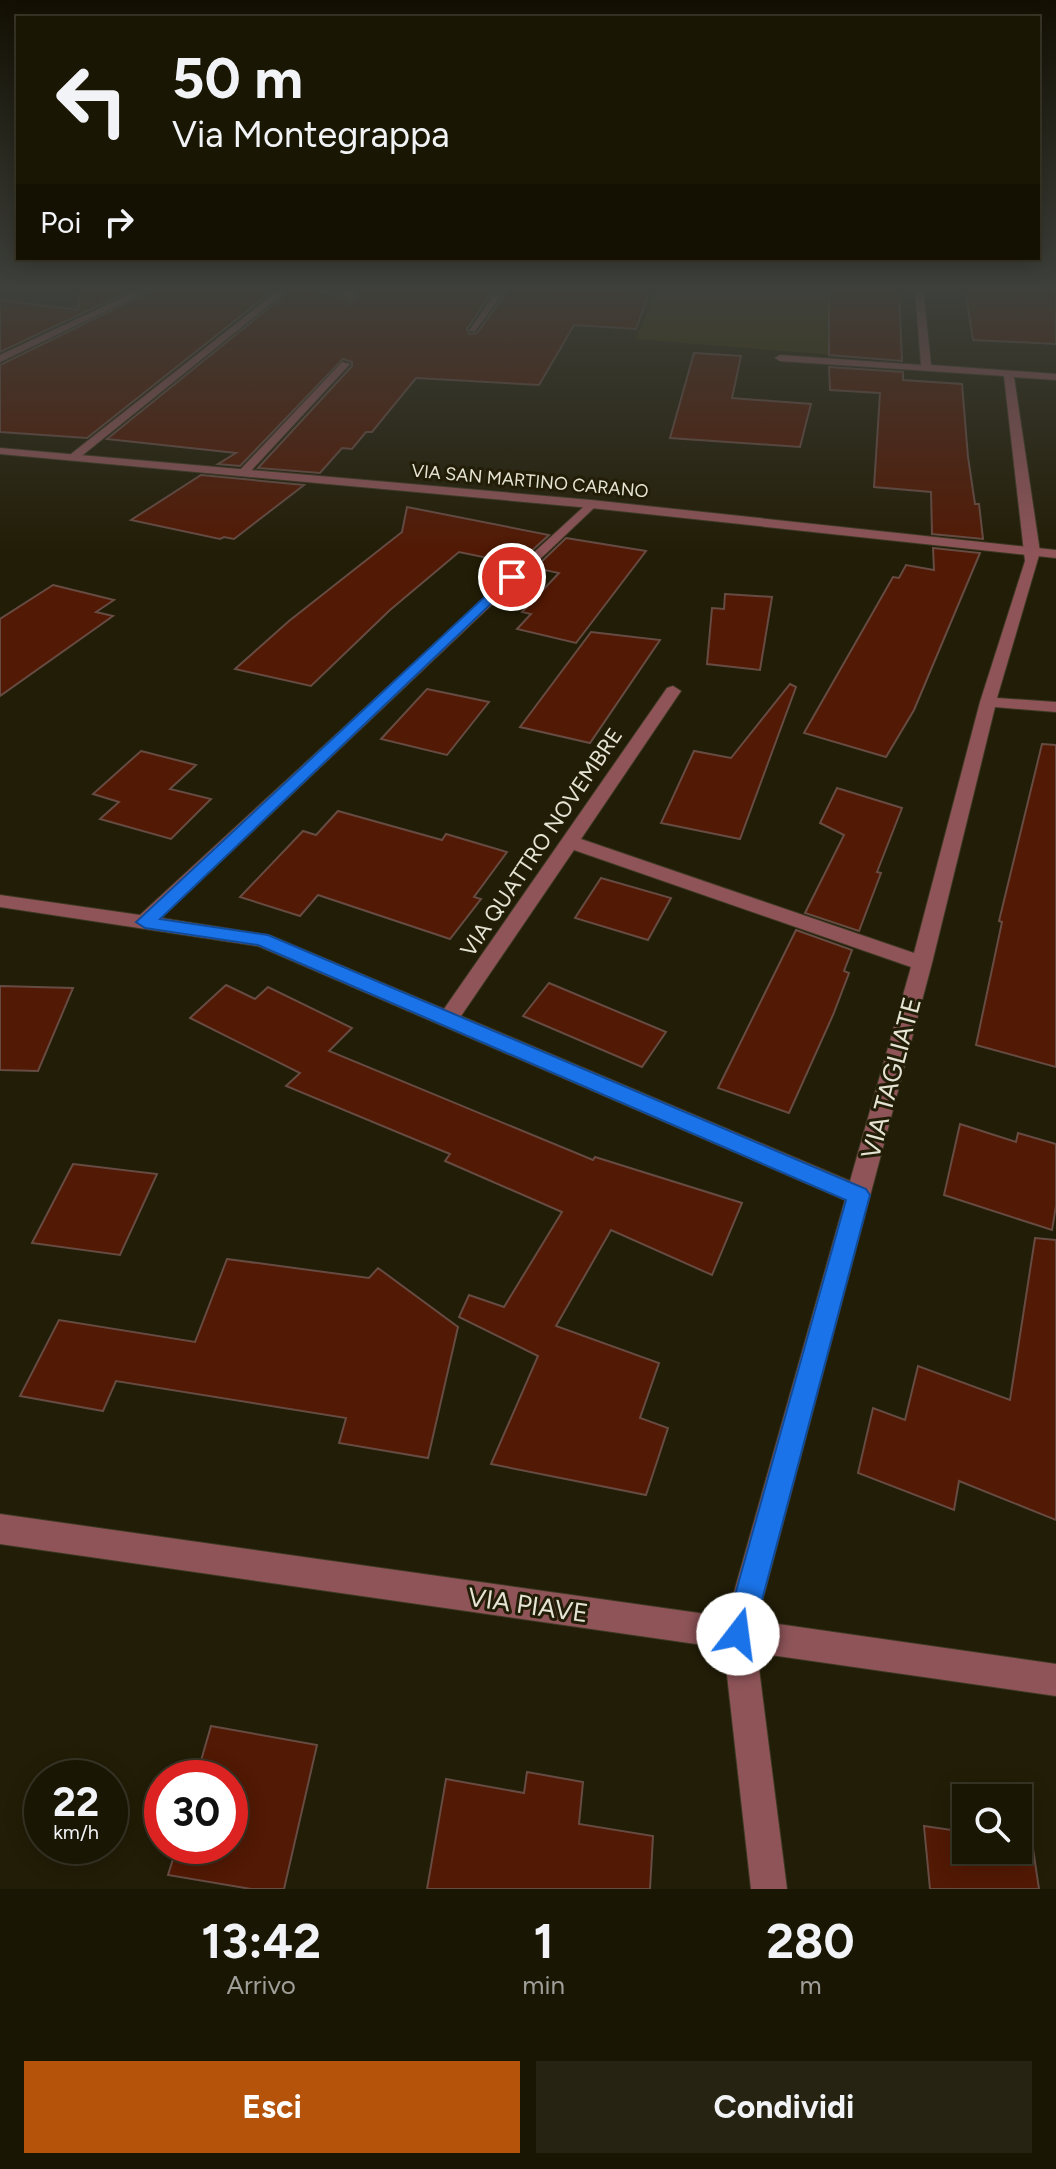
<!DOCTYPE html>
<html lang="it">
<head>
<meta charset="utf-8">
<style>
	body { margin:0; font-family:Figtree,sans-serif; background:#272313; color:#f1f3f6; height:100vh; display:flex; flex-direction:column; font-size:30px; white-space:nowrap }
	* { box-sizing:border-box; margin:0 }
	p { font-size:26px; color:#9f9f9a }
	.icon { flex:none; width:44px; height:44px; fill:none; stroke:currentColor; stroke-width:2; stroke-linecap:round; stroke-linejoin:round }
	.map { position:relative; height:1889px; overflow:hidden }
	.side { display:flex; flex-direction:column; background:#1a1604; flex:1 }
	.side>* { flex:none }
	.top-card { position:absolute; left:16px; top:16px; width:1024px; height:244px; border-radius:0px; box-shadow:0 4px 20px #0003,0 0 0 2px #383526; background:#1a1604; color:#f1f3f6; overflow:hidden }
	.tools { position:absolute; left:952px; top:1784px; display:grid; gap:16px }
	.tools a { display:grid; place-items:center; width:80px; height:80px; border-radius:0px; background:#1a1604; box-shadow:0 4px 20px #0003,0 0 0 2px #383526; font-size:40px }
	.speed { position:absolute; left:24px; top:1760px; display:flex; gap:16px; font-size:40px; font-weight:700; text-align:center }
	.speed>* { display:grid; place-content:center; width:104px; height:104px; border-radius:50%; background:#1a1604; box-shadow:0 4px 20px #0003,0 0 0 2px #383526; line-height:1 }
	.speed small { font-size:20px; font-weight:400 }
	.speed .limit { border:12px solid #d22; background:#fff; color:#111 }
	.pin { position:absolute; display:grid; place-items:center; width:68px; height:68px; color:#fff; margin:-34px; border:4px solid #fff; border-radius:50%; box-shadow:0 2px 8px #0007 }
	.me { position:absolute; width:88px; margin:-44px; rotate:15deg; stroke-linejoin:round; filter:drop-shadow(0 0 6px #0008) }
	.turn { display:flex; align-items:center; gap:28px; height:168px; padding:0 24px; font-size:36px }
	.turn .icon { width:104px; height:104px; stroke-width:2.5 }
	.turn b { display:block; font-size:56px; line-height:68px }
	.then { display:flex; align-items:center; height:76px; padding:0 24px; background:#0003; gap:16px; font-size:30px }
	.eta { display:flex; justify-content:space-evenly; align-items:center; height:136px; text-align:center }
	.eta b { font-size:48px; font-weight:700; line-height:56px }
	.button { display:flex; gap:16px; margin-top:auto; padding:16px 24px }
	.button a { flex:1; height:92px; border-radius:0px; background:#b45309; color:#fff; font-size:32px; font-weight:700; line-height:92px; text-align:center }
	.button a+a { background:#272313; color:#f1f3f6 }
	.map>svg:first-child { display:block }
	.medical { fill:#2b202d }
	.green { fill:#3a3202 }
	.building { fill:#521904; stroke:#664b43; stroke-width:2 }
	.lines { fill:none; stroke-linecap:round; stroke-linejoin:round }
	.minor-casing { stroke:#3d3923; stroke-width:2 }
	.tertiary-casing { stroke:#3d3923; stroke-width:2 }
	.minor { fill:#8e5458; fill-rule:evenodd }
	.tertiary { fill:#8e5458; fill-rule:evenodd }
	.route { fill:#1a73e8; stroke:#114b97; stroke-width:2 }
	.labels { text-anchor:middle; stroke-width:6; stroke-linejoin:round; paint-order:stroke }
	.far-street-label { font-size:18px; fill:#e5e3d4; stroke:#221d06 }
	.street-label { font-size:22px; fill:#e5e3d4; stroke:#221d06 }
	.near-street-label { font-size:26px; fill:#e5e3d4; stroke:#221d06 }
</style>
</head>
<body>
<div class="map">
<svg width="1056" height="1889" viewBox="0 0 1056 1889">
	<rect width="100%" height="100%" fill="#221d06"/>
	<!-- medical -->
	<polygon class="medical" points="0,289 120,289 0,344"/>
	<!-- green -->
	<polygon class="green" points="658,289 847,289 845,356 635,339"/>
	<!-- building -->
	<g class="building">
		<polygon points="80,289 134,289 0,352 0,300 78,310"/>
		<polygon points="155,289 275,289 87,438 0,432 0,365"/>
		<polygon points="292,289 307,289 343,297 350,304 359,293 352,289 494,289 467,329 469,334 477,333 509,289 650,290 636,329 574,325 539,385 416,378 372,432 366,432 352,449 342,448 320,473 258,468 352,366 352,362 343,359 240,466 218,464 236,453 107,439"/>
		<polygon points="829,289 899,289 902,361 829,355"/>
		<polygon points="965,289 1056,289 1056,344 973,340"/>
		<polygon points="694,353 741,356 732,398 811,404 800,447 670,438"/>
		<polygon points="829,367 903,372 903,380 962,384 968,457 975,504 979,504 983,539 932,534 931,492 874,487 880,393 830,390"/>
		<polygon points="201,475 304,485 234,539 224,537 220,539 131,520"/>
		<polygon points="407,507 549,535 517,564 459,552 390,610 311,686 235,669 289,621 402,532"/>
		<polygon points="566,538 646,551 576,643 517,629 531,614 522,612 559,573 535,568"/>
		<polygon points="933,548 980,553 914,710 886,757 804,733 893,577 899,578 906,565 934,570"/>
		<polygon points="53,585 114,600 96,612 113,616 0,696 0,619"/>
		<polygon points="725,594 772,597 760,670 707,664 712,608 724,609"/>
		<polygon points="591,632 660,640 590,743 520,727"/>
		<polygon points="790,684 796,687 740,839 661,823 694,751 731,758"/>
		<polygon points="427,689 489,702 447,755 381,739"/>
		<polygon points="1042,744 1056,745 1056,1067 976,1045 1002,922 999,921"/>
		<polygon points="141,751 196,765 170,789 211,799 171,839 100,819 119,802 93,794"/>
		<polygon points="837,788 902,808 877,872 881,873 859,931 805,913 844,835 820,823"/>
		<polygon points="338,811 442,840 446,834 507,852 474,897 481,899 450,939 318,895 300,916 240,897 303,831 316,835"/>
		<polygon points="601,878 671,898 648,940 575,918"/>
		<polygon points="796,930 852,950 844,971 849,973 833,1015 789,1113 718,1088"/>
		<polygon points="549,983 666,1032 642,1067 523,1016"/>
		<polygon points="226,985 255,999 268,987 352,1028 329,1051 593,1160 595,1157 742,1203 712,1275 611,1230 556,1326 659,1363 640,1418 668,1428 646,1495 491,1464 538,1356 459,1317 469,1295 504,1307 562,1212 445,1161 450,1154 286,1086 300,1073 190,1018"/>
		<polygon points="0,986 73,988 38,1071 0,1070"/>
		<polygon points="960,1124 1016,1142 1018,1133 1056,1144 1056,1206 1052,1230 944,1195"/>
		<polygon points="73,1164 157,1174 120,1255 32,1243"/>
		<polygon points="1035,1238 1056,1240 1056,1520 959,1481 954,1510 858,1473 873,1408 905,1420 918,1366 1010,1400"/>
		<polygon points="227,1259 369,1278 378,1268 458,1327 428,1458 339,1443 346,1418 116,1381 103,1411 20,1396 59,1320 195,1342"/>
		<polygon points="211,1726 317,1745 284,1889 251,1889 168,1875 177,1846 230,1846 230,1778 196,1778"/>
		<polygon points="527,1772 583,1782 579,1824 653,1836 650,1889 427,1889 446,1779 524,1793"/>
		<polygon points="924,1826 966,1832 966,1850 1018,1850 1018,1840 1032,1842 1039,1889 930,1889"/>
	</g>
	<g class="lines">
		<defs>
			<g id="minor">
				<polygon points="280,289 289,289 79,458 71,458 71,454"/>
				<polygon points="310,289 339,289 356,293 350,301 346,298 347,295"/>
				<polygon points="498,289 506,289 475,331 469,331"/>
				<path d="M915 289H923L931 365 1056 374V380L1014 377 1040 552 997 698 1056 702V712L995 707 932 963 757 1621 1056 1664V1696L757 1653 787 1889H751L724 1648 0 1544V1514L727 1617 845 1200 258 946 0 907V895L140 915 591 500 595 501V507L161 918 269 935 444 1009 667 688 673 686 681 691 581 839 914 953 980 702 1025 561 1004 376 780 361 775 358 780 355 921 365ZM574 850 911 967 850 1181 461 1016Z"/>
				<polygon points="342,362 350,364 248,474 240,474 240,470"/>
			</g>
			<g id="tertiary">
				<polygon points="141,289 152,289 0,362 0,355"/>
				<polygon points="0,448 591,500 1056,550 1056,558 591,508 0,454"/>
			</g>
		</defs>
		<!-- minor casing -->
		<use href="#minor" class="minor-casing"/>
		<!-- tertiary casing -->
		<use href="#tertiary" class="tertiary-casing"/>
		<!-- minor -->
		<use href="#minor" class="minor"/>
		<!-- tertiary -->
		<use href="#tertiary" class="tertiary"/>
	</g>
	<!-- sky -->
	<linearGradient id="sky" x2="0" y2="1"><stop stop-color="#131003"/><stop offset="0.52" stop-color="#3e403b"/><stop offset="1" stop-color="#3e403b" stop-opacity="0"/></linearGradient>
	<rect width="1056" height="553" fill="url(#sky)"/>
	<!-- route -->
	<polygon class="route" points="508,575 519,577 160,919 268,935 866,1189 870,1195 753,1634 749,1645 738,1649 728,1645 724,1634 846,1200 258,945 145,928 136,922"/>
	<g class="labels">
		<!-- far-street labels -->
		<g class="far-street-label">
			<text transform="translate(530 481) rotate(5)" y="6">VIA SAN MARTINO CARANO</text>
		</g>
		<!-- street labels -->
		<g class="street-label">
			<text transform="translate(541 842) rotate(-56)" y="8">VIA QUATTRO NOVEMBRE</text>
		</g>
		<!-- near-street labels -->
		<g class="near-street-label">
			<text transform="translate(891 1078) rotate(-75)" y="9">VIA TAGLIATE</text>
			<text transform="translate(528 1605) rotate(8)" y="9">VIA PIAVE</text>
		</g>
	</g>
</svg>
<div class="tools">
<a><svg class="icon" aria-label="search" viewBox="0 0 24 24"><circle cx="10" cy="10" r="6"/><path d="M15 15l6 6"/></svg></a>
</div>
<div class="speed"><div>22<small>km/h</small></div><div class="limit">30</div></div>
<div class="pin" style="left:512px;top:577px;background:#d93025"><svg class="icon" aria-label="arrive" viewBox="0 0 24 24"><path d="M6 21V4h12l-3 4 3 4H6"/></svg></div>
<svg class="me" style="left:738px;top:1634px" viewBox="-20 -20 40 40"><circle r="19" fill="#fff"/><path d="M0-13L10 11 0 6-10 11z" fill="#1a73e8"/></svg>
<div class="top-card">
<div class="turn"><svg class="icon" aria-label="left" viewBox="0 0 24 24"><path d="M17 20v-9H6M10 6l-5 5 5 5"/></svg><div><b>50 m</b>Via Montegrappa</div></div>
<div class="then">Poi<svg class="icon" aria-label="right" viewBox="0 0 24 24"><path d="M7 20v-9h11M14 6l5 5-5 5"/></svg></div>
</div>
</div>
<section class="side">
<div class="eta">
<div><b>13:42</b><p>Arrivo</p></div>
<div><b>1</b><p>min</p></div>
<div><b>280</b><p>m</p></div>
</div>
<div class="button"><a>Esci</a><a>Condividi</a></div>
</section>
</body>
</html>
